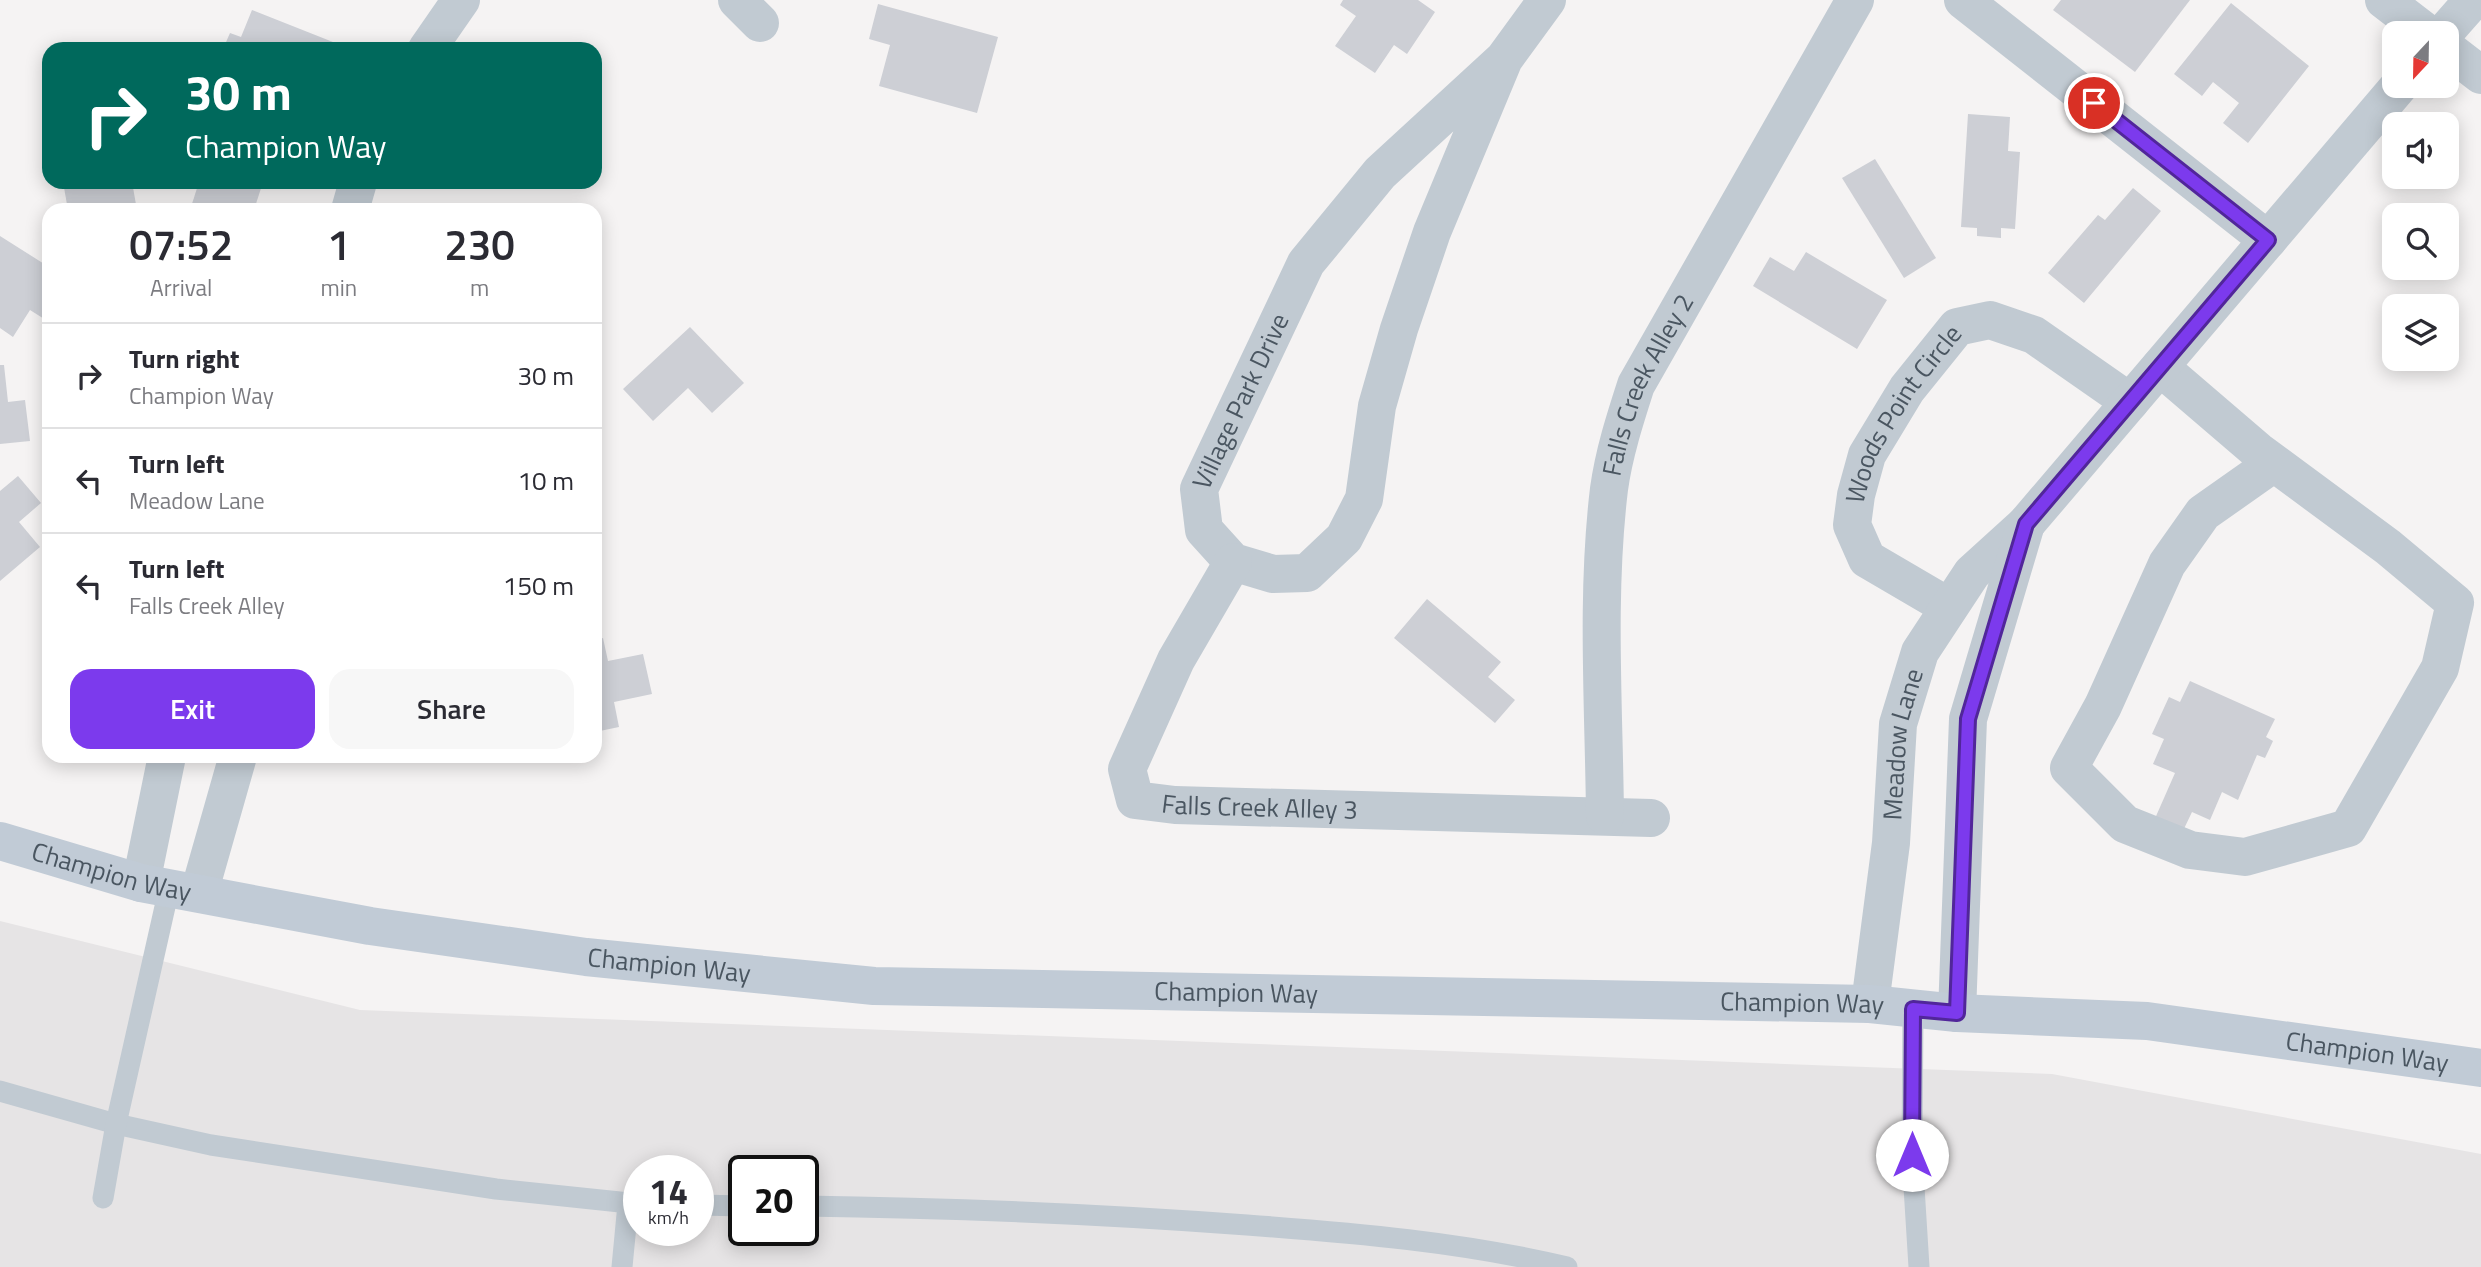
<!DOCTYPE html>
<html lang="en">
<head>
<meta charset="utf-8">
<style>
	body { margin:0; font-family:"Titillium Web",sans-serif; background:#f7f7f7; color:#2b2b33; height:100vh; display:flex; flex-direction:column; font-size:26px; white-space:nowrap }
	* { box-sizing:border-box; margin:0 }
	p { font-size:23px; color:#7c7c81 }
	.icon { flex:none; width:38px; height:38px; fill:none; stroke:currentColor; stroke-width:2; stroke-linecap:round; stroke-linejoin:round }
	.map { position:relative; flex:1; overflow:hidden }
	.sheet { position:absolute; left:42px; top:203px; width:560px; height:560px; display:flex; flex-direction:column; background:#fff; border-radius:21px; box-shadow:0 4px 18px #0003 }
	.sheet>* { flex:none }
	.top-card { position:absolute; left:42px; top:42px; width:560px; height:147px; border-radius:21px; box-shadow:0 4px 18px #0003; background:#00695c; color:#fff; overflow:hidden }
	.needle { width:46px; rotate:202deg }
	.tools { position:absolute; left:2382px; top:21px; display:grid; gap:14px }
	.tools a { display:grid; place-items:center; width:77px; height:77px; border-radius:14px; background:#fff; box-shadow:0 4px 18px #0003; font-size:35px }
	.speed { position:absolute; left:623px; top:1155px; display:flex; gap:14px; font-size:35px; font-weight:700; text-align:center }
	.speed>* { display:grid; place-content:center; width:91px; height:91px; border-radius:50%; background:#fff; box-shadow:0 4px 18px #0003; line-height:1 }
	.speed small { font-size:18px; font-weight:400 }
	.speed .limit { border:4px solid #111; border-radius:10px; background:#fff; color:#111 }
	.pin { position:absolute; display:grid; place-items:center; width:60px; height:60px; color:#fff; margin:-30px; border:4px solid #fff; border-radius:50%; box-shadow:0 2px 7px #0007 }
	.me { position:absolute; width:77px; margin:-38px; rotate:0deg; stroke-linejoin:round; filter:drop-shadow(0 0 5px #0008) }
	.turn { display:flex; align-items:center; gap:24px; height:147px; padding:0 28px; font-size:32px }
	.turn .icon { width:91px; height:91px; stroke-width:2.5 }
	.turn b { display:block; font-size:49px; line-height:60px }
	.eta { display:flex; justify-content:space-evenly; align-items:center; height:119px; text-align:center }
	.eta b { font-size:42px; font-weight:600; line-height:49px }
	.button { display:flex; gap:14px; margin-top:auto; padding:14px 28px }
	.button a { flex:1; height:80px; border-radius:21px; background:#7c3aed; color:#fff; font-size:28px; font-weight:600; line-height:80px; text-align:center }
	.button a+a { background:#f7f7f7; color:#2b2b33 }
	ul { padding:0; list-style:none }
	li { display:flex; align-items:center; gap:21px; height:105px; padding:0 28px; border-top:2px solid #e1e1e2 }
	li div { flex:1 }
	li b { display:block; font-size:26px }
	li em { font-style:normal }
	.map>svg:first-child { display:block }
	.education { fill:#e6e4e5; fill-rule:evenodd }
	.building { fill:#cdcfd5 }
	.lines { fill:none; stroke-linecap:round; stroke-linejoin:round }
	.service { stroke:#c1cad2; stroke-width:21 }
	.minor { stroke:#c1cad2; stroke-width:38 }
	.secondary { stroke:#c1cbd6; stroke-width:38 }
	.route-casing { stroke:#51269a; stroke-width:18 }
	.route { stroke:#7c3aed; stroke-width:12 }
	.labels { text-anchor:middle; stroke-width:5; stroke-linejoin:round; paint-order:stroke }
	.street-label { font-size:26px; fill:#4a5661; stroke:#fff }
</style>
</head>
<body>
<div class="map">
<svg width="2481" height="1267" viewBox="0 0 2481 1267">
	<rect width="100%" height="100%" fill="#f5f3f3"/>
	<!-- education -->
	<path class="education" d="M0 921 360 1010 2052 1074 2481 1154V1267H0ZM639 1171H698V1230H639ZM744 1171H803V1230H744Z"/>
	<!-- building -->
	<g class="building">
		<polygon points="1343,0 1418,0 1435,12 1407,54 1394,45 1375,73 1335,46 1356,16 1340,5"/>
		<polygon points="2061,0 2190,0 2135,72 2053,10"/>
		<polygon points="2231,3 2309,66 2248,143 2223,123 2239,103 2213,82 2202,96 2174,74"/>
		<polygon points="878,4 998,37 977,113 879,86 890,45 869,39"/>
		<polygon points="252,10 338,44 336,49 223,49 230,33 241,37"/>
		<polygon points="1968,114 2010,117 2008,151 2020,152 2015,229 2001,228 2001,238 1977,236 1977,228 1961,227"/>
		<polygon points="1875,159 1936,258 1904,278 1842,178"/>
		<polygon points="63,182 132,182 137,210 68,210"/>
		<polygon points="199,182 263,182 254,210 190,210"/>
		<polygon points="2133,188 2161,211 2084,303 2048,273 2098,215 2105,220"/>
		<polygon points="0,236 49,267 49,322 30,310 13,337 0,328"/>
		<polygon points="1806,252 1887,300 1857,349 1753,286 1770,257 1794,271"/>
		<polygon points="690,327 744,383 712,413 688,388 653,421 623,389"/>
		<polygon points="0,365 4,365 8,402 25,400 30,441 0,444"/>
		<polygon points="18,476 41,503 19,522 40,547 0,581 0,491"/>
		<polygon points="1427,599 1501,662 1488,677 1515,700 1495,723 1394,638"/>
		<polygon points="603,638 608,661 643,654 652,694 614,702 619,727 595,732 595,640"/>
		<polygon points="2190,681 2275,719 2266,737 2273,741 2265,758 2257,755 2238,800 2222,792 2210,820 2192,812 2181,835 2153,823 2175,773 2153,764 2164,739 2152,734 2169,697 2180,702"/>
	</g>
	<g class="lines">
		<!-- service -->
		<g class="service">
			<polyline points="1913,1009 1912,1155 1919,1267"/>
			<polyline points="0,1091 116,1124 211,1145 496,1189 639,1204"/>
			<polyline points="103,1198 116,1124 169,889"/>
			<polyline points="698,1205 744,1206"/>
			<path d="M803 1206C951 1208 1099 1214 1247 1225 1355 1233 1462 1242 1567 1267"/>
			<polyline points="622,1267 628,1204"/>
		</g>
		<!-- minor -->
		<g class="minor">
			<polyline points="737,0 760,23"/>
			<polyline points="1963,0 2268,240"/>
			<polyline points="2384,0 2427,33"/>
			<polyline points="2444,33 2473,0"/>
			<polyline points="2446,48 2481,75"/>
			<polyline points="427,49 461,0"/>
			<path id="s1" d="M1504 59 1432 232 1399 329 1377 406 1364 499 1344 538 1307 573 1273 574 1233 562 1204 530 1199 489 1306 263 1380 173 1504 59 1547 0"/>
			<polyline points="350,210 358,182"/>
			<polyline points="2160,367 2258,451 2388,547 2455,603 2440,668 2348,828 2245,857 2190,850 2125,824 2069,768 2103,706 2167,564 2203,513 2274,463"/>
			<path id="s2" d="M1233 562 1176 660 1127 769 1135 800 1175 805 1651 818"/>
			<path id="s3" d="M1949 607 1867 559 1852 525 1856 495 1867 455 1907 389 1957 327 1990 320 2034 335 2130 402"/>
			<path id="s4" d="M1605 816C1604 708 1596 597 1609 489 1614 453 1625 419 1636 385L1855 0"/>
			<polyline points="141,883 167,756"/>
			<polyline points="199,893 238,756"/>
			<path id="s5" d="M1870 1004 1891 843 1898 724 1920 652 1972 573 2026 524 2399 86"/>
			<polyline points="1957,1013 1968,719 2026,524"/>
		</g>
		<!-- secondary -->
		<path class="secondary" id="s6" d="M0 841 141 883 370 926 586 957 874 986 1870 1004 1957 1013 2147 1021 2481 1068"/>
	</g>
	<g class="lines">
		<defs>
			<polyline id="route" points="1912,1155 1913,1009 1957,1013 1968,719 2026,524 2268,240 2094,103"/>
		</defs>
		<!-- route casing -->
		<use href="#route" class="route-casing"/>
		<!-- route -->
		<use href="#route" class="route"/>
	</g>
	<g class="labels">
		<!-- street labels -->
		<g class="street-label">
			<text dy="9" stroke="none"><textPath href="#s4" startOffset="439">Falls Creek Alley 2</textPath></text>
			<text dy="9" stroke="none"><textPath href="#s1" startOffset="816">Village Park Drive</textPath></text>
			<text dy="9" stroke="none"><textPath href="#s3" startOffset="257">Woods Point Circle</textPath></text>
			<text dy="9" stroke="none"><textPath href="#s5" startOffset="262">Meadow Lane</textPath></text>
			<text dy="9" stroke="none"><textPath href="#s2" startOffset="390">Falls Creek Alley 3</textPath></text>
			<text dy="9" stroke="none"><textPath href="#s6" startOffset="116">Champion Way</textPath></text>
			<text dy="9" stroke="none"><textPath href="#s6" startOffset="682">Champion Way</textPath></text>
			<text dy="9" stroke="none"><textPath href="#s6" startOffset="1250">Champion Way</textPath></text>
			<text dy="9" stroke="none"><textPath href="#s6" startOffset="1816">Champion Way</textPath></text>
			<text dy="9" stroke="none"><textPath href="#s6" startOffset="2384">Champion Way</textPath></text>
		</g>
	</g>
</svg>
<div class="tools">
<a><svg class="needle" viewBox="-14 -14 28 28"><path d="M0-13l5 13h-10z" fill="#e53935"/><path d="M0 13l5-13h-10z" fill="#7c7c81"/></svg></a>
<a><svg class="icon" aria-label="sound" viewBox="0 0 24 24"><path d="M4 9h4l5-4v14l-5-4H4zM17 9q2 3 0 6"/></svg></a>
<a><svg class="icon" aria-label="search" viewBox="0 0 24 24"><circle cx="10" cy="10" r="6"/><path d="M15 15l6 6"/></svg></a>
<a><svg class="icon" aria-label="layers" viewBox="0 0 24 24"><path d="M12 4l9 5-9 5-9-5zM3 14l9 5 9-5"/></svg></a>
</div>
<div class="speed"><div>14<small>km/h</small></div><div class="limit">20</div></div>
<div class="pin" style="left:2094px;top:103px;background:#d93025"><svg class="icon" aria-label="arrive" viewBox="0 0 24 24"><path d="M6 21V4h12l-3 4 3 4H6"/></svg></div>
<svg class="me" style="left:1912px;top:1155px" viewBox="-20 -20 40 40"><circle r="19" fill="#fff"/><path d="M0-13L10 11 0 6-10 11z" fill="#7c3aed"/></svg>
<div class="top-card">
<div class="turn"><svg class="icon" aria-label="right" viewBox="0 0 24 24"><path d="M7 20v-9h11M14 6l5 5-5 5"/></svg><div><b>30 m</b>Champion Way</div></div>
</div>
<section class="sheet">
<div class="eta">
<div><b>07:52</b><p>Arrival</p></div>
<div><b>1</b><p>min</p></div>
<div><b>230</b><p>m</p></div>
</div>
<ul>
<li><svg class="icon" aria-label="right" viewBox="0 0 24 24"><path d="M7 20v-9h11M14 6l5 5-5 5"/></svg><div><b>Turn right</b><p>Champion Way</p></div><em>30 m</em></li>
<li><svg class="icon" aria-label="left" viewBox="0 0 24 24"><path d="M17 20v-9H6M10 6l-5 5 5 5"/></svg><div><b>Turn left</b><p>Meadow Lane</p></div><em>10 m</em></li>
<li><svg class="icon" aria-label="left" viewBox="0 0 24 24"><path d="M17 20v-9H6M10 6l-5 5 5 5"/></svg><div><b>Turn left</b><p>Falls Creek Alley</p></div><em>150 m</em></li>
</ul>
<div class="button"><a>Exit</a><a>Share</a></div>
</section>
</div>
</body>
</html>
